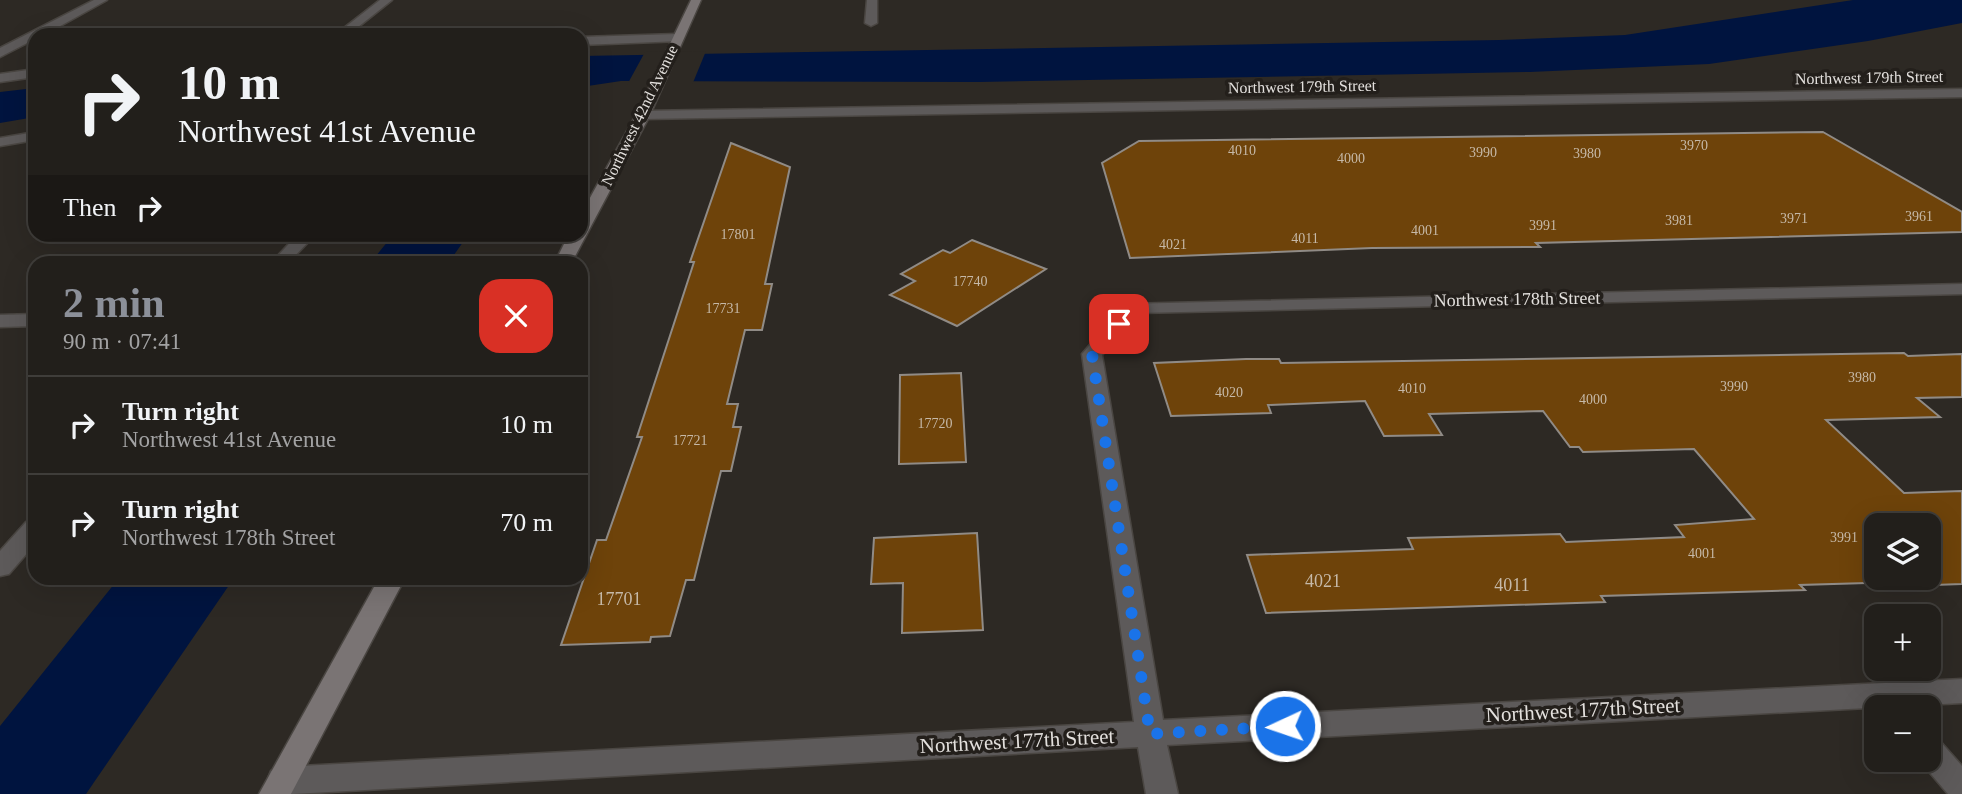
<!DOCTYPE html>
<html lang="en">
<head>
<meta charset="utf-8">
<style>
	body { margin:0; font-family:"Times New Roman",serif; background:#2a2724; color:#f1f3f6; height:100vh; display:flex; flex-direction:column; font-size:26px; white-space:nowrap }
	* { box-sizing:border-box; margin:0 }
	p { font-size:23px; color:#a2a2a3 }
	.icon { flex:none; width:38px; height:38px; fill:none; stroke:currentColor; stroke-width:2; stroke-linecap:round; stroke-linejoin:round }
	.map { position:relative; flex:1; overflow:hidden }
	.panel { position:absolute; left:28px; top:256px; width:560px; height:329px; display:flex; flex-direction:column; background:#221f1b; border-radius:21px; box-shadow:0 7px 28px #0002,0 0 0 2px #3f3d3a }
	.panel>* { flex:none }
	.hud { position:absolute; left:28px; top:28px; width:560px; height:214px; border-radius:21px; box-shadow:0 7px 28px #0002,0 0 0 2px #3f3d3a; background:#221f1b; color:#f1f3f6; overflow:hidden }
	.tools { position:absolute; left:1864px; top:513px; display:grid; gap:14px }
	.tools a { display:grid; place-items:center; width:77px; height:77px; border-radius:14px; background:#221f1b; box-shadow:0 7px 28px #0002,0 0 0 2px #3f3d3a; font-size:35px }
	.pin { position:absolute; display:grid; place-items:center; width:60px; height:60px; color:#fff; margin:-30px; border-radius:14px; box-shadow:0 4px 10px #0006 }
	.me { position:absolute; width:77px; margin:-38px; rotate:267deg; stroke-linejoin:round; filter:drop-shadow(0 0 5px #0008) }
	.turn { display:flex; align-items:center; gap:24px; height:147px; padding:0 35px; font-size:32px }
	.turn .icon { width:91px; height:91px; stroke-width:2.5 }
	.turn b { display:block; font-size:49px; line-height:60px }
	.then { display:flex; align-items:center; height:66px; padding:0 35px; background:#0003; gap:14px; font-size:26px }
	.round { display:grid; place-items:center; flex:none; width:74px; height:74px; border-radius:21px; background:#2a2724 }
	.summary { display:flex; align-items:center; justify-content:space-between; height:119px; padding:0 35px }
	h1 { font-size:42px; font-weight:600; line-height:52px; color:#8c9099 }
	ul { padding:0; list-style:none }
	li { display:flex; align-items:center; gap:21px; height:98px; padding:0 35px; border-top:2px solid #3f3d3a }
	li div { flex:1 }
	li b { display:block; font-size:26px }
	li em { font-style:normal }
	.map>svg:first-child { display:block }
	.water { fill:#00143f }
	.pier { fill:#2d2924 }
	.building { fill:#6e430a; stroke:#908b86; stroke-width:2; fill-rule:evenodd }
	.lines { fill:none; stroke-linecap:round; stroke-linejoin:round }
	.street-casing { stroke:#4a4642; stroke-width:3 }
	.secondary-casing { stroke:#4a4642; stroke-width:3 }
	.street { fill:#5d5a5a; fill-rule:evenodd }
	.secondary { fill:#7a7474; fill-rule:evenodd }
	.route { stroke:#1a73e8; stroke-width:12; stroke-dasharray:0 21.6 }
	.labels { text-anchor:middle; stroke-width:7; stroke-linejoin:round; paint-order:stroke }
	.number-label { font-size:14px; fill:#c6b9a8 }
	.far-street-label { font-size:16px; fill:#e3e0dd; stroke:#231f1b }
	.street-label { font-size:18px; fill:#e3e0dd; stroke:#231f1b }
	.near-number-label { font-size:18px; fill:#c6b9a8 }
	.near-street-label { font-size:21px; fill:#e3e0dd; stroke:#231f1b }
</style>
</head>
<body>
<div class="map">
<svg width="1962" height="794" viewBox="0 0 1962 794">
	<rect width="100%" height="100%" fill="#2d2924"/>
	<!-- water -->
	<g class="water">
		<polygon points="1853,0 1962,0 1962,23 1868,41 1709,64 1530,72 979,82 621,81 581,87 581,56 1499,40 1625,35"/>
		<polygon points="35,88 35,117 0,123 0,92"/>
		<polygon points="393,235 394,234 468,235 449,262 371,262"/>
		<polygon points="119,578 234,578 86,794 0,794 0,726"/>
	</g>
	<!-- pier -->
	<polygon class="pier" points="706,51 692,85 627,85 645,52"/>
	<!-- building -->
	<g class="building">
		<polygon points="1823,132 1962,212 1962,232 1536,243 1540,247 1372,248 1130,258 1102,163 1139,141"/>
		<polygon points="731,143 790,167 765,284 772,284 762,330 745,330 727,404 738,404 733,427 741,427 731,471 721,471 694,580 686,580 670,636 651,637 650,642 561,645 597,540 606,540 642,437 637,437 694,262 690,262"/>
		<polygon points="972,240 1046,269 957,326 890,295 915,281 901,274 943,250 950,253"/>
		<path d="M1904 353 1908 356 1962 354V397L1917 398 1940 417 1826 420 1904 493 1962 491V584L1905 586 1901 582 1800 585 1805 590 1601 596 1605 602 1266 613 1247 555 1413 549 1408 538 1560 534 1566 542 1684 537 1675 525 1754 519 1694 449 1583 452 1579 447H1570L1543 411 1429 414 1442 435 1384 436 1365 401 1268 405 1271 413 1171 416 1154 363 1246 359H1279L1281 363ZM1876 525H1928V578H1876Z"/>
		<polygon points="961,373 966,462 899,464 900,375"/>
		<polygon points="977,533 983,630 902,633 903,583 871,584 874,538"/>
	</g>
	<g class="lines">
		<defs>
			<g id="street">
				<polygon points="94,0 107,0 44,35 35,35 35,39 0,57 0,48"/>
				<polygon points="380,0 392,0 348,35 335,35"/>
				<polygon points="867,0 877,0 877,23 871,26 865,23"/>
				<polygon points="677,34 681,35 681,41 581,45 581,37"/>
				<polygon points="35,69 35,77 0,82 0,74"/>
				<polygon points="1962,89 1962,97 643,119 636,115 643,111"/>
				<polygon points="35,132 35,140 0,146 0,138"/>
				<polygon points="298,234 316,234 289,262 272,262"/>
				<polygon points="1962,284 1962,294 1137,313 1102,355 1163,720 1962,679 1962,703 1167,745 1178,794 1146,794 1138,747 293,794 271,791 267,781 271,771 282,767 1134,722 1082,354 1125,304"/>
				<polygon points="35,314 35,326 0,327 0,315"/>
				<polygon points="35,520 35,544 9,574 0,576 0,551 26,522"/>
				<polygon points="1928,736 1939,740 1962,766 1962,794 1948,794 1919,760 1928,760"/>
			</g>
			<g id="secondary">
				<polygon points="691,0 701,0 650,115 572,262 555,262 569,234 581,234 581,214 636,115"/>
				<polygon points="379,578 405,578 291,794 259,794"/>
			</g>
		</defs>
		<!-- street casing -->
		<use href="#street" class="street-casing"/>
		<!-- secondary casing -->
		<use href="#secondary" class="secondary-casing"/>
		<!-- street -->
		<use href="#street" class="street"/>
		<!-- secondary -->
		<use href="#secondary" class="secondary"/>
	</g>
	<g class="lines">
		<!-- route -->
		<polyline class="route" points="1119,324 1092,354 1150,734 1285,726"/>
	</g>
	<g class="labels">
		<!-- number labels -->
		<g class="number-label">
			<text x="1694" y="150">3970</text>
			<text x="1242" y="155">4010</text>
			<text x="1483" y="157">3990</text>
			<text x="1587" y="158">3980</text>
			<text x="1351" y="163">4000</text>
			<text x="1919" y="221">3961</text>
			<text x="1794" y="223">3971</text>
			<text x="1679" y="225">3981</text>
			<text x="1543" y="230">3991</text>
			<text x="1425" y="235">4001</text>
			<text x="738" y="239">17801</text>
			<text x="1305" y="243">4011</text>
			<text x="1173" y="249">4021</text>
			<text x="970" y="286">17740</text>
			<text x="723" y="313">17731</text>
			<text x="1862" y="382">3980</text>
			<text x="1734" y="391">3990</text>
			<text x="1412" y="393">4010</text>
			<text x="1229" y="397">4020</text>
			<text x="1593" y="404">4000</text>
			<text x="935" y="428">17720</text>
			<text x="690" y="445">17721</text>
			<text x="1844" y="542">3991</text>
			<text x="1702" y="558">4001</text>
		</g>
		<!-- far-street labels -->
		<g class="far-street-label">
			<text transform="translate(1869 77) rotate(-1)" y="6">Northwest 179th Street</text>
			<text transform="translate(1302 86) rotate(-1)" y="6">Northwest 179th Street</text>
			<text transform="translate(639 115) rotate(-64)" y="6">Northwest 42nd Avenue</text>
		</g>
		<!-- street labels -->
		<g class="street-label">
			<text transform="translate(1517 299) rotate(-1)" y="6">Northwest 178th Street</text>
		</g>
		<!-- near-number labels -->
		<g class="near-number-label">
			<text x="1323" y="587">4021</text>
			<text x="1512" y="591">4011</text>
			<text x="619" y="605">17701</text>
		</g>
		<!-- near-street labels -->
		<g class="near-street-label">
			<text transform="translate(1583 710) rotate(-3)" y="7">Northwest 177th Street</text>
			<text transform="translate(1017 741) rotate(-3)" y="7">Northwest 177th Street</text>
		</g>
	</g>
</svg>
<div class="tools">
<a><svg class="icon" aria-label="layers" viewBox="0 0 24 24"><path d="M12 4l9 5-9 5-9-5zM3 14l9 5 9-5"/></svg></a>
<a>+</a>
<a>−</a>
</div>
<div class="pin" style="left:1119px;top:324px;background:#d93025"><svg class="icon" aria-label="arrive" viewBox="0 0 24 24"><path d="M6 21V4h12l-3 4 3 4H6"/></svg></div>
<svg class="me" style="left:1285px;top:726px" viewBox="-20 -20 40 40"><circle r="17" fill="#1a73e8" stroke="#fff" stroke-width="3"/><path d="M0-11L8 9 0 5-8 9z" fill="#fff"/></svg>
<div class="hud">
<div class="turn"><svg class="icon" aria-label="right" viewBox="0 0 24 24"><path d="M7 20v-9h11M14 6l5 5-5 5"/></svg><div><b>10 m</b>Northwest 41st Avenue</div></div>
<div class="then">Then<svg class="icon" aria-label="right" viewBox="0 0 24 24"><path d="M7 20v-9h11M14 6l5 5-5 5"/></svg></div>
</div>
<section class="panel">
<div class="summary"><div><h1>2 min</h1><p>90 m · 07:41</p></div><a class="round" style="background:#d93025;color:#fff"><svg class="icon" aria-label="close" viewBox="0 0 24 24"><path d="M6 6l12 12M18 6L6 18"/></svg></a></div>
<ul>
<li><svg class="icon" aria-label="right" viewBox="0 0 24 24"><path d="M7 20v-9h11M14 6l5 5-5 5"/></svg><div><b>Turn right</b><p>Northwest 41st Avenue</p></div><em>10 m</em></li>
<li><svg class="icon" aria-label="right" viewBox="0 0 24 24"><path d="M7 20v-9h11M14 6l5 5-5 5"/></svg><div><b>Turn right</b><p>Northwest 178th Street</p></div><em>70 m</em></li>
</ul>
</section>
</div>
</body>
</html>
